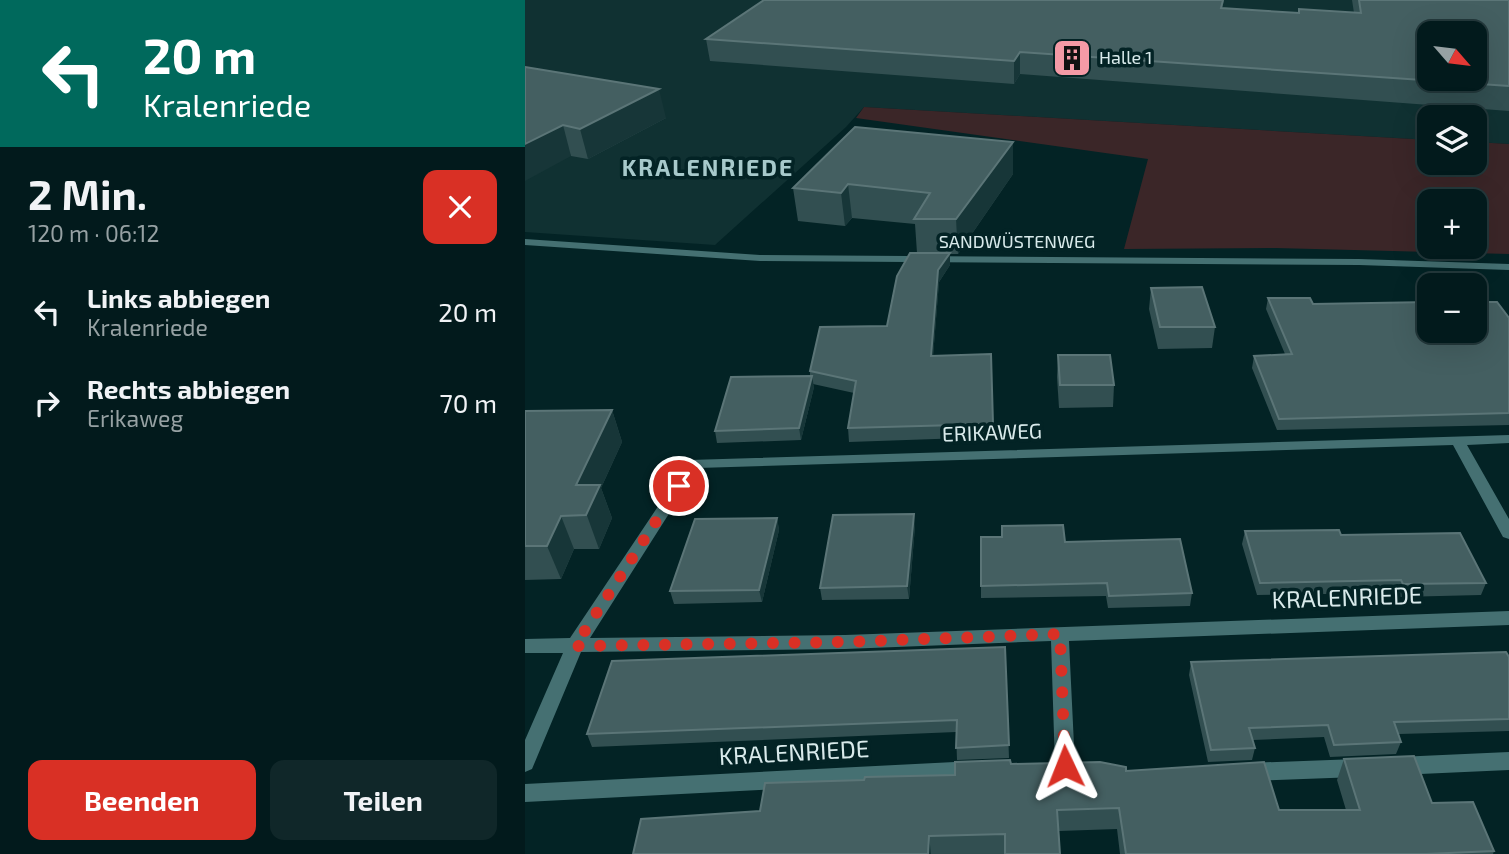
<!DOCTYPE html>
<html lang="de">
<head>
<meta charset="utf-8">
<style>
	body { margin:0; font-family:"Exo 2",sans-serif; background:#102729; color:#f1f3f6; height:100vh; display:flex; flex-direction:column; font-size:26px; white-space:nowrap }
	* { box-sizing:border-box; margin:0 }
	p { font-size:23px; color:#96a1a3 }
	.icon { flex:none; width:38px; height:38px; fill:none; stroke:currentColor; stroke-width:2; stroke-linecap:round; stroke-linejoin:round }
	.map { position:relative; flex:1; overflow:hidden }
	.sheet { display:flex; flex-direction:column; background:#021a1c; width:525px }
	.sheet>* { flex:none }
	.top-card { background:#00695c; color:#fff; overflow:hidden }
	.needle { width:46px; rotate:118deg }
	.fabs { position:absolute; left:892px; top:21px; display:grid; gap:14px }
	.fabs a { display:grid; place-items:center; width:70px; height:70px; border-radius:14px; background:#021a1c; box-shadow:0 7px 28px #0002,0 0 0 2px #23383b; font-size:35px }
	.pin { position:absolute; display:grid; place-items:center; width:60px; height:60px; color:#fff; margin:-30px; border:4px solid #fff; border-radius:50%; box-shadow:0 2px 7px #0007 }
	.me { position:absolute; width:77px; margin:-38px; rotate:358deg; stroke-linejoin:round; filter:drop-shadow(0 0 5px #0008) }
	.turn { display:flex; align-items:center; gap:24px; height:147px; padding:0 28px; font-size:32px }
	.turn .icon { width:91px; height:91px; stroke-width:2.5 }
	.turn b { display:block; font-size:49px; line-height:60px }
	.round { display:grid; place-items:center; flex:none; width:74px; height:74px; border-radius:14px; background:#102729 }
	.headline { display:flex; align-items:center; justify-content:space-between; height:119px; padding:0 28px }
	h1 { font-size:42px; font-weight:700; line-height:52px }
	.button { display:flex; gap:14px; margin-top:auto; padding:14px 28px }
	.button a { flex:1; height:80px; border-radius:14px; background:#d93025; color:#fff; font-size:28px; font-weight:700; line-height:80px; text-align:center }
	.button a+a { background:#102729; color:#f1f3f6 }
	ul { padding:0; list-style:none }
	li { display:flex; align-items:center; gap:21px; height:91px; padding:0 28px }
	li div { flex:1 }
	li b { display:block; font-size:26px }
	li em { font-style:normal }
	main { display:flex; flex:1; min-height:0 }
	.map>svg:first-child { display:block }
	.built { fill:#103132; fill-rule:evenodd }
	.green { fill:#3b2628; fill-rule:evenodd }
	.lines { fill:none; stroke-linecap:round; stroke-linejoin:round }
	.street { fill:#457072; fill-rule:evenodd }
	.wall { fill:#324f51 }
	.shaded-wall { fill:#173638 }
	.building { fill:#445f61; stroke:#5b7577; stroke-width:2; fill-rule:evenodd }
	.route { stroke:#d93025; stroke-width:12; stroke-dasharray:0 21.6 }
	.labels { text-anchor:middle; stroke-width:7; stroke-linejoin:round; paint-order:stroke }
	.far-poi-label { font-size:18px; fill:#d9eaeb; stroke:#032325; text-anchor:start }
	.far-street-label { font-size:18px; fill:#d9eaeb; stroke:#032325 }
	.street-label { font-size:21px; fill:#d9eaeb; stroke:#032325 }
	.far-district-label { font-size:23px; font-weight:bold; letter-spacing:2px; fill:#a7c9cb; stroke:#032325 }
	.near-street-label { font-size:24px; fill:#d9eaeb; stroke:#032325 }
</style>
</head>
<body>
<main>
<section class="sheet">
<div class="top-card">
<div class="turn"><svg class="icon" aria-label="left" viewBox="0 0 24 24"><path d="M17 20v-9H6M10 6l-5 5 5 5"/></svg><div><b>20 m</b>Kralenriede</div></div>
</div>
<div class="headline"><div><h1>2 Min.</h1><p>120 m · 06:12</p></div><a class="round" style="background:#d93025;color:#fff"><svg class="icon" aria-label="close" viewBox="0 0 24 24"><path d="M6 6l12 12M18 6L6 18"/></svg></a></div>
<ul>
<li><svg class="icon" aria-label="left" viewBox="0 0 24 24"><path d="M17 20v-9H6M10 6l-5 5 5 5"/></svg><div><b>Links abbiegen</b><p>Kralenriede</p></div><em>20 m</em></li>
<li><svg class="icon" aria-label="right" viewBox="0 0 24 24"><path d="M7 20v-9h11M14 6l5 5-5 5"/></svg><div><b>Rechts abbiegen</b><p>Erikaweg</p></div><em>70 m</em></li>
</ul>
<div class="button"><a>Beenden</a><a>Teilen</a></div>
</section>
<div class="map">
<svg width="984" height="854" viewBox="0 0 984 854">
	<rect width="100%" height="100%" fill="#032325"/>
	<!-- built -->
	<path class="built" d="M0 0H984V144L950 142V117H905V140L339 107 321 127 190 245 0 232ZM905 33H950V79H905Z"/>
	<!-- green -->
	<path class="green" d="M339 107 905 140V163H950V142L984 144V254L750 248 599 249 623 159 331 118ZM905 201H950V247H905Z"/>
	<g class="lines">
		<!-- street -->
		<g class="street">
			<polygon points="0,239 235,255 834,259 984,264 984,270 834,265 235,261 0,245"/>
			<polygon points="984,435 984,443 942,445 984,519 984,539 978,537 928,445 173,468 65,638 320,635 984,611 984,625 544,641 550,766 547,772 540,775 533,772 530,766 526,641 320,649 56,652 7,769 0,772 0,740 38,653 0,653 0,639 45,638 164,460"/>
			<polygon points="984,752 984,770 873,775 866,772 863,766 866,760 873,757"/>
			<polygon points="832,759 839,762 842,768 839,774 832,777 723,781 716,778 713,772 716,766 723,763"/>
			<polygon points="449,761 456,764 459,770 456,776 449,779 0,802 0,784"/>
		</g>
	</g>
	<!-- wall -->
	<g class="wall">
		<polygon points="239,0 699,0 697,9 774,13 829,13 827,0 984,0 984,111 495,74 489,84 185,61 181,39"/>
		<polygon points="0,67 141,118 63,159 46,156"/>
		<polygon points="488,174 433,254 425,254 425,265 414,282 408,356 466,354 468,437 324,442 323,428 329,393 288,384 289,387 276,440 192,443 190,431 285,376 285,371 362,326 392,253 390,224 327,218 320,226 273,221 268,188"/>
		<polygon points="626,288 690,327 687,348 633,349 624,309"/>
		<polygon points="743,298 788,304 984,318 984,425 752,430 727,368 729,356 760,354 741,309"/>
		<polygon points="533,355 589,385 588,407 534,408 532,377"/>
		<polygon points="87,410 97,442 76,488 87,518 74,549 49,549 36,579 0,580 0,411"/>
		<polygon points="252,518 254,530 237,602 149,604 145,591"/>
		<polygon points="390,526 384,599 297,600 295,588"/>
		<polygon points="720,531 816,535 961,583 956,595 874,597 872,593 732,595 717,544"/>
		<polygon points="540,542 667,593 665,606 583,608 581,596 456,598 456,586"/>
		<polygon points="480,647 484,758 432,760 431,732 67,747 62,734"/>
		<polygon points="984,657 984,731 874,734 876,742 871,754 805,757 799,737 728,740 730,748 727,760 683,762 664,675 666,662"/>
		<polygon points="819,759 907,803 969,851 968,854 595,854 592,829 534,831 535,854 108,854 235,811 339,780 430,775 486,764 601,771 754,810 821,810 812,780"/>
	</g>
	<!-- shaded-wall -->
	<g class="shaded-wall">
		<polygon points="495,52 495,74 489,84 489,61"/>
		<polygon points="134,89 141,118 63,159 55,129"/>
		<polygon points="38,125 46,156 0,181 0,144"/>
		<polygon points="488,142 488,174 433,254 431,219"/>
		<polygon points="323,184 327,218 320,226 316,193"/>
		<polygon points="425,253 425,265 414,282 407,369 406,356 413,270"/>
		<polygon points="287,376 289,387 276,440 274,428"/>
		<polygon points="87,410 97,442 76,488 87,518 74,549 51,485"/>
		<polygon points="389,514 390,526 384,599 382,586"/>
		<polygon points="36,516 49,549 36,579 22,546"/>
		<polygon points="252,518 254,530 237,602 234,590"/>
		<polygon points="404,836 406,854 403,854"/>
	</g>
	<!-- building -->
	<g class="building">
		<path d="M239 0H698L696 8 774 13V9L836 13 834 0H984V86L495 52 489 61 181 39ZM905 33H950V79H905Z"/>
		<polygon points="0,67 134,89 55,129 38,125 0,144"/>
		<polygon points="330,127 488,142 431,219 389,219 405,193 323,184 316,193 268,188"/>
		<polygon points="385,253 425,253 413,270 406,356 466,354 468,424 323,428 331,381 285,371 295,327 362,326 372,276"/>
		<polygon points="677,287 690,327 635,327 626,288"/>
		<polygon points="743,298 785,298 788,304 905,302 905,331 950,331 950,302 972,302 984,318 984,413 754,419 729,356 767,354"/>
		<polygon points="533,355 585,355 589,385 535,385"/>
		<polygon points="287,376 274,428 190,431 206,377"/>
		<polygon points="87,410 51,485 75,485 61,515 36,516 22,546 0,546 0,411"/>
		<polygon points="389,514 382,586 295,588 308,515"/>
		<polygon points="252,518 234,590 145,591 170,519"/>
		<polygon points="538,525 540,542 655,539 667,593 584,596 582,583 456,586 456,537 477,537 477,526"/>
		<polygon points="814,530 816,535 935,533 961,583 878,584 876,580 735,583 720,531"/>
		<polygon points="480,647 484,745 431,748 432,720 62,734 87,661"/>
		<polygon points="981,652 984,657 984,719 869,722 876,742 809,745 803,725 724,728 730,748 686,750 666,662"/>
		<polygon points="889,756 907,803 948,802 969,851 901,854 601,854 594,808 532,810 535,854 480,854 480,834 404,836 403,854 108,854 116,819 235,811 240,783 339,780 340,777 430,775 430,762 485,760 486,764 575,762 601,767 601,771 739,762 754,810 835,810 819,759"/>
	</g>
	<g class="lines">
		<!-- route -->
		<polyline class="route" points="154,486 50,646 320,642 535,634 540,766"/>
	</g>
	<!-- icons -->
	<defs>
		<symbol id="building-square" viewBox="-11 -11 22 22"><rect x="-9" y="-9" width="18" height="18" rx="4" fill="#f49aa6" stroke="#032325"/><path d="M-4-6H4V6H1V3H-1V6H-4ZM-2.5-4.3h1.7v1.8h-1.7ZM.8-4.3h1.7v1.8H.8ZM-2.5-1h1.7V.8h-1.7ZM.8-1h1.7V.8H.8Z" fill="#111"/></symbol>
	</defs>
	<g fill-rule="evenodd">
		<use href="#building-square" x="525" y="36" width="44" height="44"/>
	</g>
	<g class="labels">
		<!-- far-poi labels -->
		<g class="far-poi-label">
			<text x="574" y="64">Halle 1</text>
		</g>
		<!-- far-street labels -->
		<g class="far-street-label">
			<text x="492" y="248">SANDWÜSTENWEG</text>
		</g>
		<!-- street labels -->
		<g class="street-label">
			<text transform="translate(467 433) rotate(-2)" y="7">ERIKAWEG</text>
		</g>
		<!-- far-district labels -->
		<g class="far-district-label">
			<text x="183" y="176">KRALENRIEDE</text>
		</g>
		<!-- near-street labels -->
		<g class="near-street-label">
			<text transform="translate(822 598) rotate(-2)" y="8">KRALENRIEDE</text>
			<text transform="translate(269 753) rotate(-3)" y="8">KRALENRIEDE</text>
		</g>
	</g>
</svg>
<div class="fabs">
<a><svg class="needle" viewBox="-14 -14 28 28"><path d="M0-13l5 13h-10z" fill="#e53935"/><path d="M0 13l5-13h-10z" fill="#96a1a3"/></svg></a>
<a><svg class="icon" aria-label="layers" viewBox="0 0 24 24"><path d="M12 4l9 5-9 5-9-5zM3 14l9 5 9-5"/></svg></a>
<a>+</a>
<a>−</a>
</div>
<div class="pin" style="left:154px;top:486px;background:#d93025"><svg class="icon" aria-label="arrive" viewBox="0 0 24 24"><path d="M6 21V4h12l-3 4 3 4H6"/></svg></div>
<svg class="me" style="left:540px;top:766px" viewBox="-20 -20 40 40"><path d="M0-17L14 15 0 8-14 15z" fill="#d93025" stroke="#fff" stroke-width="4"/></svg>
</div>
</main>
</body>
</html>
